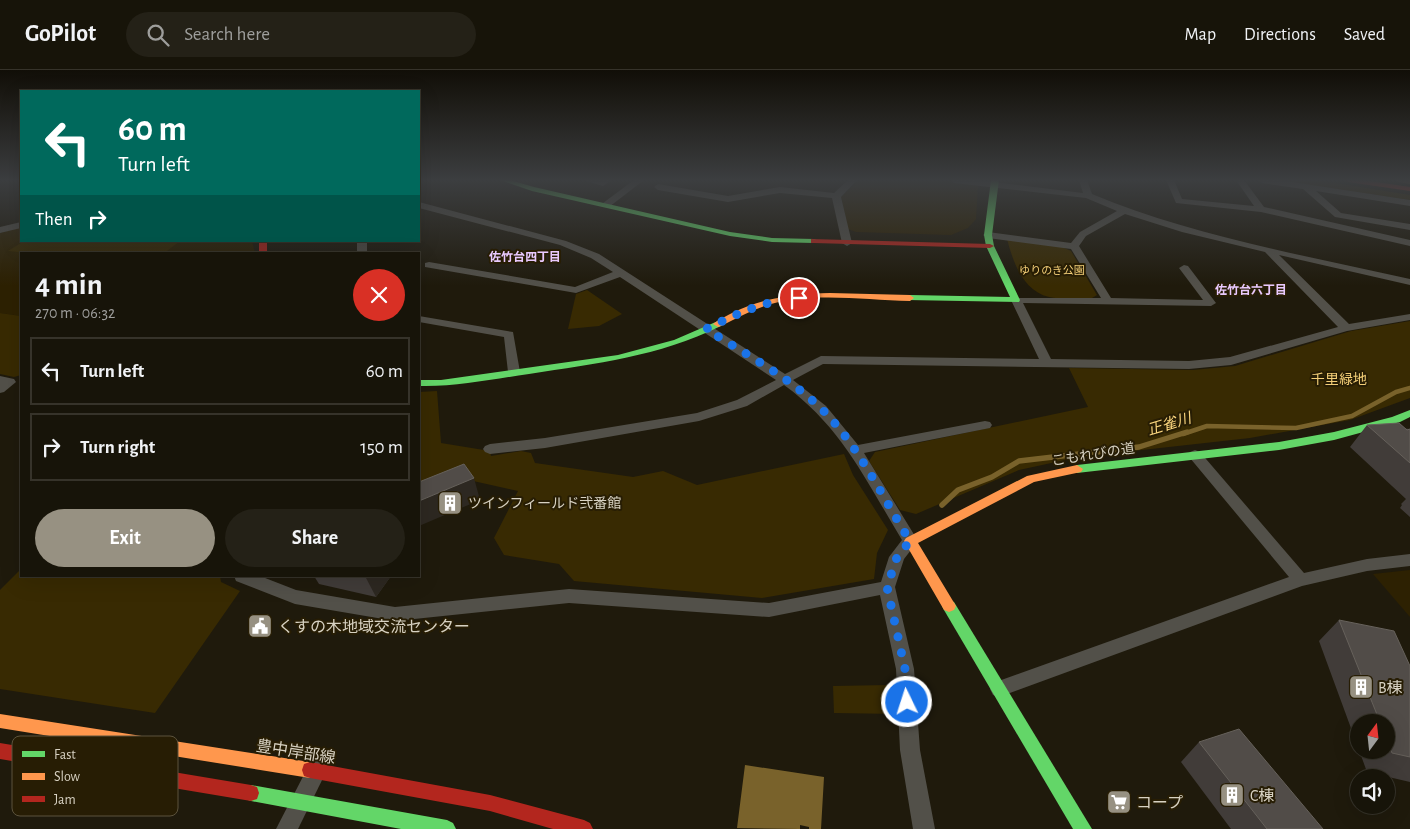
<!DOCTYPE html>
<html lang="en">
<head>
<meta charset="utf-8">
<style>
	body { margin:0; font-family:"Alegreya Sans","Noto Sans JP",sans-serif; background:#242117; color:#f1f3f6; height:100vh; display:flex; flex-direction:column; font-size:19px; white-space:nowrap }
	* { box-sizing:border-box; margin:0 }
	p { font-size:16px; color:#9e9e9c }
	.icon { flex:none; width:28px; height:28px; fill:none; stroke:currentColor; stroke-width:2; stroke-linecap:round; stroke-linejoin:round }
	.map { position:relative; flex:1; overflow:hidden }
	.sheet { position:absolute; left:20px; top:182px; width:400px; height:325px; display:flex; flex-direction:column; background:#171409; border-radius:0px; box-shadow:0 5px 20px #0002,0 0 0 1px #36332a }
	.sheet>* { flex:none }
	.top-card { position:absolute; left:20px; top:20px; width:400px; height:152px; border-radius:0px; box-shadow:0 5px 20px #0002,0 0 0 1px #36332a; background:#00695c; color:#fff; overflow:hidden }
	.needle { width:32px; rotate:15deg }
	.controls { position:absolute; left:1350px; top:644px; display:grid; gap:10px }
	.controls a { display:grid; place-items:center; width:45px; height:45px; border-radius:50%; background:#171409; box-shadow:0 5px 20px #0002,0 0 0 1px #36332a; font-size:25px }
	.pin { position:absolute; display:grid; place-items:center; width:42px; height:42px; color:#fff; margin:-21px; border:2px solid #fff; border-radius:50%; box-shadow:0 1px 5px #0007 }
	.me { position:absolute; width:55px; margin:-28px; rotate:356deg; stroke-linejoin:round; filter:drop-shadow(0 0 4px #0008) }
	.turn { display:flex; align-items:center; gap:18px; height:105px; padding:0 15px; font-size:22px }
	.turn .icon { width:65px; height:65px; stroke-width:2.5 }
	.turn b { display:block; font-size:35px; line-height:42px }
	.then { display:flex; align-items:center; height:48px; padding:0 15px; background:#0003; gap:10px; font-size:19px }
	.round { display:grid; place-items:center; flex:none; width:52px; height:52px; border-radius:26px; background:#242117 }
	.overview { display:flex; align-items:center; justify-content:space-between; height:85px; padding:0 15px }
	h1 { font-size:30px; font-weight:600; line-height:38px }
	.cta { display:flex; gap:10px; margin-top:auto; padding:10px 15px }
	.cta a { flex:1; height:58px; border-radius:30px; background:#979182; color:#fff; font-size:20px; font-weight:600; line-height:58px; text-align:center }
	.cta a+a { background:#242117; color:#f1f3f6 }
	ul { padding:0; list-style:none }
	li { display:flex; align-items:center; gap:15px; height:68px; margin:0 10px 8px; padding:0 5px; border:2px solid #36332a; border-radius:0px }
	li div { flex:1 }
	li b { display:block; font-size:19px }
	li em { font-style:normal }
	header { display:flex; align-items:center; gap:30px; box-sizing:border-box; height:70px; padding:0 25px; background:#171409; border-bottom:1px solid #36332a }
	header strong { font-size:24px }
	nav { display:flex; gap:28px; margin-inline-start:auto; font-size:18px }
	.search { width:350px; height:45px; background:#242117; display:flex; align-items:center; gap:12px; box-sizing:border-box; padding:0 18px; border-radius:28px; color:#9e9e9c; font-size:19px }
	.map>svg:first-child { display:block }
	.built { fill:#2d2102 }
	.green { fill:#382a02 }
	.water { fill:#79622b }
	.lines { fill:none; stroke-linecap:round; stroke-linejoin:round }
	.stream-far2 { stroke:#79622b; stroke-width:4 }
	.stream-far1 { stroke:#79622b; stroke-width:4.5 }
	.stream { stroke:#79622b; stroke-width:5.5 }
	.street { fill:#525049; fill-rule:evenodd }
	.fast { fill:#63d668; fill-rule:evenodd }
	.slow { fill:#ff974d; fill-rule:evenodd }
	.jam { fill:#b3261e; fill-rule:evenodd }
	.wall { fill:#413c39 }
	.shaded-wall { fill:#2d2821 }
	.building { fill:#514c48; stroke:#66615b }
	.route { stroke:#1a73e8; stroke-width:9; stroke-dasharray:0 16.2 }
	.labels { text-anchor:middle; stroke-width:4; stroke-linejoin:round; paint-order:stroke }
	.far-park-label { font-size:11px; fill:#f3ce77; stroke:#271d04 }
	.far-neighbourhood-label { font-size:12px; font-weight:bold; fill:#e9c9fe; stroke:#271d04 }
	.park-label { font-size:14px; fill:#f3ce77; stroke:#271d04 }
	.street-label { font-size:14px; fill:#d7d1c2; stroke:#271d04 }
	.poi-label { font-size:14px; fill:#d7d1c2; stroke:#271d04; text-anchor:start }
	.water-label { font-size:15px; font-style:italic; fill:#fad57e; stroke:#271d04 }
	.near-poi-label { font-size:16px; fill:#d7d1c2; stroke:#271d04; text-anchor:start }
	.near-street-label { font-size:16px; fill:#d7d1c2; stroke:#271d04 }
	.key { fill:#271d04; stroke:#5c533d; stroke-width:1 }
	.key-label { font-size:14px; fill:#d7d1c2 }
</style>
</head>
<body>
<header>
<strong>GoPilot</strong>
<div class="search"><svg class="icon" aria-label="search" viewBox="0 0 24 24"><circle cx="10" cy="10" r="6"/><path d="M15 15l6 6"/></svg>Search here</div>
<nav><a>Map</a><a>Directions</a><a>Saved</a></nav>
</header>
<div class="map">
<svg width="1410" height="759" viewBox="0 0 1410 759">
	<rect width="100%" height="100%" fill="#1f1a0c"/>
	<!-- built -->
	<g class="built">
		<polygon points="859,110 941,110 978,115 976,149 968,158 951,165 856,162 848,159 841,127"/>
		<polygon points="21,157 21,171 252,171 255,183 21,184 21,246 0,243 0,163"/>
		<polygon points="1410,500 1410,547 1373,504"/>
	</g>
	<!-- green -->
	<g class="green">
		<polygon points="1276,110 1316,110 1410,125 1410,130"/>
		<path d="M1007 169 1062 177 1071 181 1097 225 1092 228C1079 228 1062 230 1049 227 1023 221 1013 192 1007 169Z"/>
		<polygon points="24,171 180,171 163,184 37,184 8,181"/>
		<polygon points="587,220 622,244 599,256 568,259 576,224"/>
		<polygon points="0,243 21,246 21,305 14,307 0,304"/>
		<polygon points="1410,251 1410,328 1350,350 1250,368 1079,387 1019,400 916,444 900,440 869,391 875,382 1088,337 1069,298 1193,300 1235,296 1351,261"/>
		<polygon points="437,321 441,373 490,381 491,386 521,381 531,383 535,393 633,407 663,401 697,415 844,384 853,405 888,460 877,483 874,509 762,528 574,511 559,494 504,485 494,468 518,421 442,404 419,414 419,322"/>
		<polygon points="21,499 21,506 220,506 221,512 240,521 155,643 0,619 0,520"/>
		<polygon points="889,615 899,623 898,644 834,643 833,616"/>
	</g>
	<!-- water -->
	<polygon class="water" points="745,695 824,707 821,759 809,759 809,757 800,755 800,759 737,758"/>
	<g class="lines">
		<!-- stream-far2 -->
		<polyline class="stream-far2" points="1399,110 1410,112"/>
		<!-- stream-far1 -->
		<polyline class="stream-far1" points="1183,364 1207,356 1296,358 1352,346 1396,322 1410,318"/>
		<!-- stream -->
		<polyline class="stream" points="942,435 958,420 992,407 1019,391 1139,377 1187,362"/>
		<!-- street -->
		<g class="street">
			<polygon points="583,110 612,110 603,116"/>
			<polygon points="634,110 644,110 609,137 603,137 603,133"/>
			<polygon points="848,110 857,110 841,127 852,173 847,176 842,173 832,128 780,123 728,132 658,120 654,117 658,114 728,126 780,117 834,123"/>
			<path d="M950 110H976L1083 123 1079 110H1087L1092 124C1193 166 1303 185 1410 209V215L1279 185 1349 254 1410 244V250L1347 261 1231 295 1189 299 823 294 793 310 826 336 858 375 985 351 990 352 992 355 990 358 985 359 864 383 918 471 904 489 895 517 914 599 920 680 935 759H913L900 680 896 599 880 525 769 547 569 533 395 551 295 534 236 511 234 506H260L296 520 395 537 569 519 769 533 881 512 889 487 902 470C866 411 842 357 784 315L747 336 699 351 545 378 490 384 485 382 483 379 485 376 490 374 545 368 697 343 737 330 776 310 620 207 576 223 425 197V193L429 192 575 217 613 202 591 188 560 175 419 138V132L566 171 599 184 785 304 821 286 1039 289 1011 230 1012 228H1101L1071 179 988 168 983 165 988 162 1071 173 1080 162 1117 141 1086 128 954 113ZM1125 144 1182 162 1265 182 1338 257 1230 287 1189 291 1051 289 1023 233 1211 236 1216 233 1188 196 1184 195 1179 198 1203 230 1111 228 1079 176 1086 166Z"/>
			<polygon points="1166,110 1174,110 1182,129 1254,136 1236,110 1244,110 1264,137 1410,170 1410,176 1261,142 1176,133"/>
			<polygon points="1258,110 1279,110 1410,130 1410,136 1316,121 1341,143 1410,154 1410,160 1335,147 1303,119 1262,113"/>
			<polygon points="21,152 21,158 0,163 0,157"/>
			<rect x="357" y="171" width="10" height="13"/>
			<polygon points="419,246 513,262 520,302 514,306 508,302 504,267 419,252"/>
			<polygon points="0,306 14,309 16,312 4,322 0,323"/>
			<polygon points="1195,380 1200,382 1304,503 1367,489 1410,484 1410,496 1367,501 1302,516 999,627 993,625 990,619 993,613 1289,507 1190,388 1188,385 1190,382"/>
			<polygon points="317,690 324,693 327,700 298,759 276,759 310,693"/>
		</g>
		<!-- fast -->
		<g class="fast">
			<polygon points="500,110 510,110 534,117 730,162 772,168 814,169 818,171 814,173 772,172 730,166 532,121"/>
			<polygon points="991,110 999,110 992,165 994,176 1020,230 1019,232 907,230 907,226 910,225 1010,227 986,176 984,165"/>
			<path d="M718 251 723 254 721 256C657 287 598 293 529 304 493 309 456 317 419 316V310H441L618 285 674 270Z"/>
			<polygon points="1410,340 1410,347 1400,352 1334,370 1279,380 1077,403 1071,399 1077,395 1279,372 1334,362 1392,347"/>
			<polygon points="949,530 954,532 1092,759 1073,759 944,540 942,536 944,532"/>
			<polygon points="251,715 447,750 453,753 456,759 401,759 251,731 245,729 243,723 245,717"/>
		</g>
		<!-- slow -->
		<g class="slow">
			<path d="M830 223 910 225 914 228 910 231C865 230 815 222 771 234 753 239 737 248 721 256L718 257 713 254C719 249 727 246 734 242 765 227 796 224 830 223Z"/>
			<polygon points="1077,395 1083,399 1081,402 1034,412 918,473 956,536 954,540 949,542 944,540 904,471 906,468 1027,406"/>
			<polygon points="0,644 310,692 316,694 318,700 316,706 310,708 0,658"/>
		</g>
		<!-- jam -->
		<g class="jam">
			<polygon points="1345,110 1363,110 1410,117 1410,121 1348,112"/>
			<polygon points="811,169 990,174 994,176 990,178 814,173 811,173"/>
			<rect x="259" y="171" width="8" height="13"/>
			<polygon points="0,673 251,715 257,717 259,723 257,729 251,731 0,689"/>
			<polygon points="310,692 490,725 584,750 590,753 593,759 553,759 490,741 310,708 304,706 302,700 304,694"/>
		</g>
	</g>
	<!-- wall -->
	<g class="wall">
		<polygon points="1367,355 1410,359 1410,447 1400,438 1402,435 1401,434 1406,429 1350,377"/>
		<polygon points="314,506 391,506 376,527 319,514"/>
		<polygon points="1339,550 1410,596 1410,712 1367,702 1359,680 1386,680 1386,652 1359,652 1359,680 1319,571"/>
		<polygon points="1199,672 1323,759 1231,759 1181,692"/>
	</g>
	<!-- shaded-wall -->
	<g class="shaded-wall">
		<polygon points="474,408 480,430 419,456 419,431"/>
		<polygon points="365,506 391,506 376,527"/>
	</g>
	<!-- building -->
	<g class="building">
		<polygon points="1399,353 1407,360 1410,359 1410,393 1367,355"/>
		<polygon points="464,394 474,408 419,431 419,412"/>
		<polygon points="1339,550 1394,561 1410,596 1410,687 1392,683 1386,668 1386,652 1380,652"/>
		<polygon points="1239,659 1323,759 1267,759 1199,672"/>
	</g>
	<!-- sky -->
	<linearGradient id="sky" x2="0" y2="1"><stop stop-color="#110e07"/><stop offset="0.51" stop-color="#3c3e40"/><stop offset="1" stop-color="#3c3e40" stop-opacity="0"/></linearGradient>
	<rect width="1410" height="216" fill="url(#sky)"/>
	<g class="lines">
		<!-- route -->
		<path class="route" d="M799 228C765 230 737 244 706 259 747 285 800 313 832 350 863 385 885 431 910 471L897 487 887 517 905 599 907 632"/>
	</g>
	<!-- icons -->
	<defs>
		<symbol id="building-square" viewBox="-11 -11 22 22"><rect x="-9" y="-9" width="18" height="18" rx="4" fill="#979182" stroke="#271d04"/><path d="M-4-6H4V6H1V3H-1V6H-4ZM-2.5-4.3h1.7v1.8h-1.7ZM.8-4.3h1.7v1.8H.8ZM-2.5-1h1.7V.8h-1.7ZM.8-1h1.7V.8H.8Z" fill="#fff"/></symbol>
		<symbol id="civic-square" viewBox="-11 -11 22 22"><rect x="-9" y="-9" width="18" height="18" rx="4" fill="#979182" stroke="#271d04"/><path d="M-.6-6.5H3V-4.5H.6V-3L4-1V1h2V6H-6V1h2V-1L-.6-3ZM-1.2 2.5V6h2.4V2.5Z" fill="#fff"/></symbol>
		<symbol id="supermarket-square" viewBox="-11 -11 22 22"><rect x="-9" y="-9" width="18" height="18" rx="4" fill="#979182" stroke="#271d04"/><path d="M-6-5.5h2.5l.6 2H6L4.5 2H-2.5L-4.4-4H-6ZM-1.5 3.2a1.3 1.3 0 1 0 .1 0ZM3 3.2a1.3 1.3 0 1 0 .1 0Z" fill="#fff"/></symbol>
	</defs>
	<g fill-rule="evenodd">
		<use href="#building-square" x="436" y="419" width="28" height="28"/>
		<use href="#civic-square" x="246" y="542" width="28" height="28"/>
		<use href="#building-square" x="1347" y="603" width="28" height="28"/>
		<use href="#building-square" x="1218" y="711" width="28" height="28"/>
		<use href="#supermarket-square" x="1105" y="718" width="28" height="28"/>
	</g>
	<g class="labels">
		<!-- far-park labels -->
		<g class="far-park-label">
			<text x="1052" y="204">ゆりのき公園</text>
		</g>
		<!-- far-neighbourhood labels -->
		<g class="far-neighbourhood-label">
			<text x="525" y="191">佐竹台四丁目</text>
			<text x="1251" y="224">佐竹台六丁目</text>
		</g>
		<!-- park labels -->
		<g class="park-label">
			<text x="1339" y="314">千里緑地</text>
		</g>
		<!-- street labels -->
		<g class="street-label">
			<text transform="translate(1093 384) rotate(-9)" y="5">こもれびの道</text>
		</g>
		<!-- poi labels -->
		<g class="poi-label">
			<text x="468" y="438">ツインフィールド弐番館</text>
		</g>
		<!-- water labels -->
		<g class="water-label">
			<text transform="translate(1169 354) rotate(-17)" y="5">正雀川</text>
		</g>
		<!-- near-poi labels -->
		<g class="near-poi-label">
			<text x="278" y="562">くすの木地域交流センター</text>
			<text x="1378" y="623">B棟</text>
			<text x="1250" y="731">C棟</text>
			<text x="1136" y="738">コープ</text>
		</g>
		<!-- near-street labels -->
		<g class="near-street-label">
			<text transform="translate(296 681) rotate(9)" y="6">豊中岸部線</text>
		</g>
	</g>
	<!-- legend -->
	<rect x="12" y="666" width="166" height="80" rx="8" class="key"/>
	<rect x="22" y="681" width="23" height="6" fill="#63d668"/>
	<rect x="22" y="703" width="23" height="7" fill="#ff974d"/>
	<rect x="22" y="726" width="23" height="6" fill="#b3261e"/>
	<g class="key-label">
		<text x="54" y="689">Fast</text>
		<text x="54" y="711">Slow</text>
		<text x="54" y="734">Jam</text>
	</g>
</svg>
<div class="controls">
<a><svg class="needle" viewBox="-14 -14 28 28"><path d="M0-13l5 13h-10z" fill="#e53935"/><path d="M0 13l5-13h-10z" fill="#9e9e9c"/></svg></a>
<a><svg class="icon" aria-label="sound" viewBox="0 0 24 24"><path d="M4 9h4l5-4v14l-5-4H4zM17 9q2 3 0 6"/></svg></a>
</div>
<div class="pin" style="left:799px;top:228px;background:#d93025"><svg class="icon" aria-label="arrive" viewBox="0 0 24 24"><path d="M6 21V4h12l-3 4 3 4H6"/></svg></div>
<svg class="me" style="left:907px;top:632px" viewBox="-20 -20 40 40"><circle r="17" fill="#1a73e8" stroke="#fff" stroke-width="3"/><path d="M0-11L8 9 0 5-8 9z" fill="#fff"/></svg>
<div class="top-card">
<div class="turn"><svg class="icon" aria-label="left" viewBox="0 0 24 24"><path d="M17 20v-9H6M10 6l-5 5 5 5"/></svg><div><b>60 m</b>Turn left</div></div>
<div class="then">Then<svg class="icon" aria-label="right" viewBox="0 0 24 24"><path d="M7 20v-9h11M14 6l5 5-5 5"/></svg></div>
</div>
<section class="sheet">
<div class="overview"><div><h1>4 min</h1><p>270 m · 06:32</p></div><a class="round" style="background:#d93025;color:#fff"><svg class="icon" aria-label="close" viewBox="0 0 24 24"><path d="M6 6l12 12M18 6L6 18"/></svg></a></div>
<ul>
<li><svg class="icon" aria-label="left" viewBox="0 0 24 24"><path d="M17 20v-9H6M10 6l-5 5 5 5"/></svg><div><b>Turn left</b></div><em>60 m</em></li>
<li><svg class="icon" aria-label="right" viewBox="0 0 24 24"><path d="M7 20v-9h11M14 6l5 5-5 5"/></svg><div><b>Turn right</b></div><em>150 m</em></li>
</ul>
<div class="cta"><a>Exit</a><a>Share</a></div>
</section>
</div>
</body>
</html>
